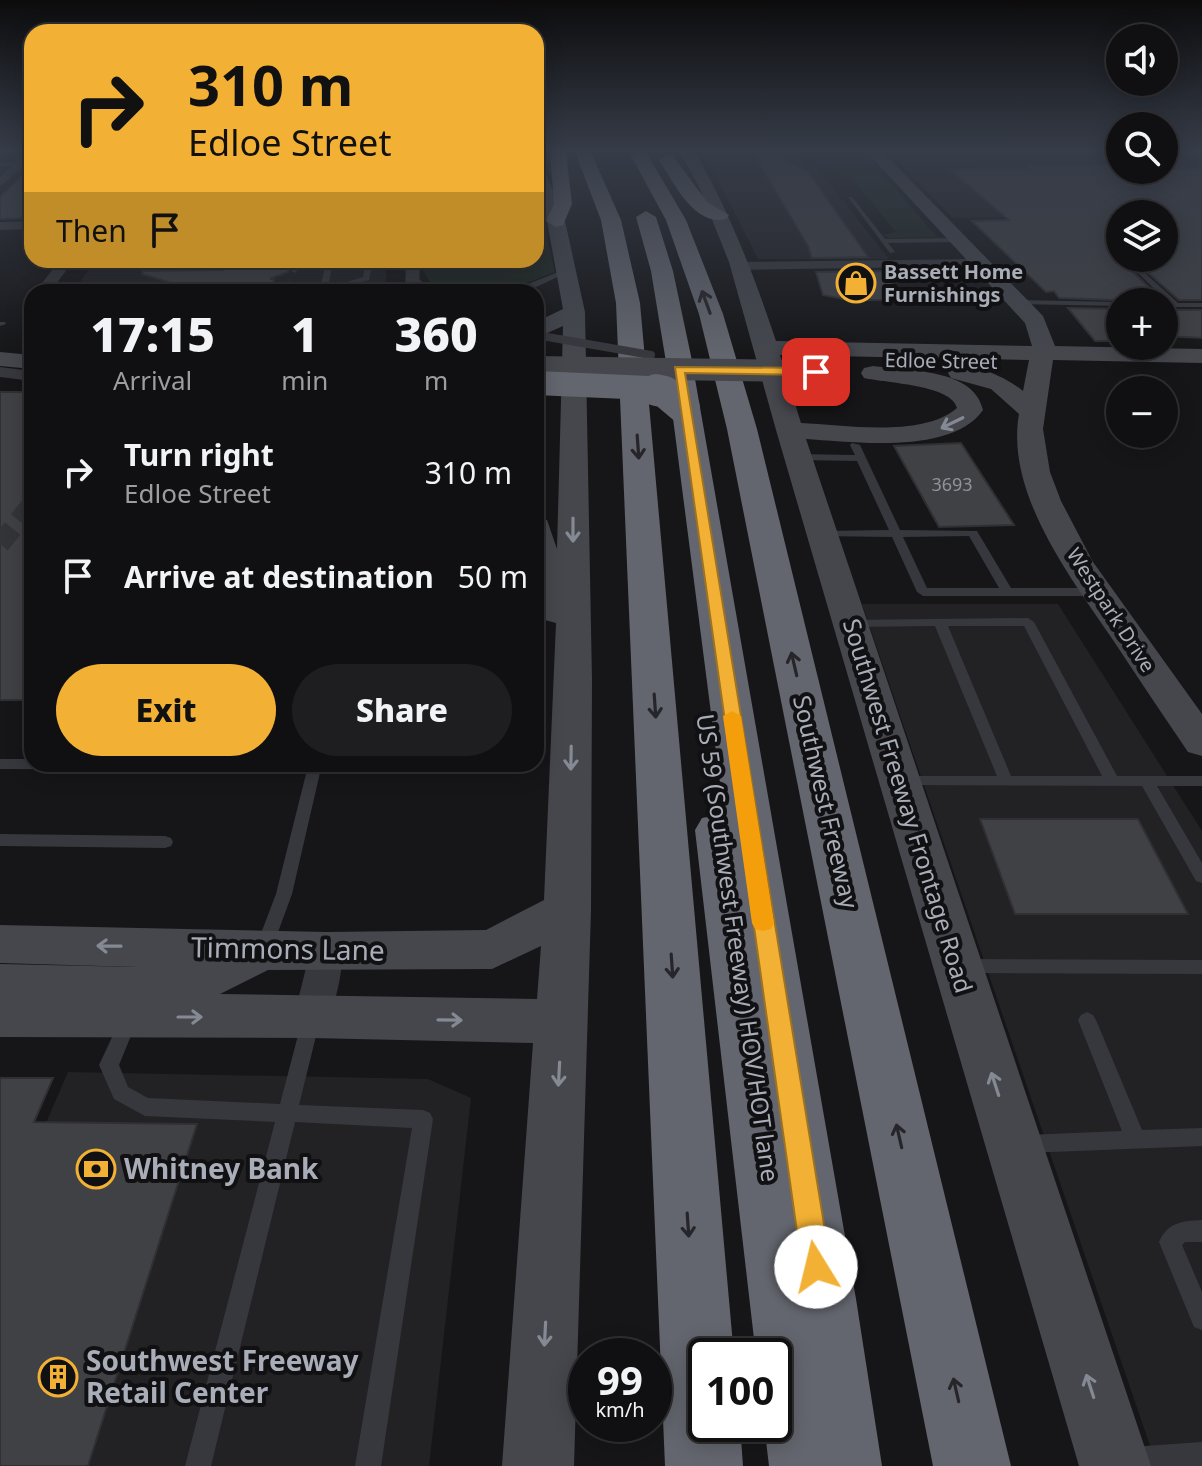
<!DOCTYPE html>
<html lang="en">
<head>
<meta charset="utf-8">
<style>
	body { margin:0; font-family:"Noto Sans",sans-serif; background:#1e1e20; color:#f1f3f6; height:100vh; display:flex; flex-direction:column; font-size:30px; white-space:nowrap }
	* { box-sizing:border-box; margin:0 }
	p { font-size:26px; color:#9c9d9f }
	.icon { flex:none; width:44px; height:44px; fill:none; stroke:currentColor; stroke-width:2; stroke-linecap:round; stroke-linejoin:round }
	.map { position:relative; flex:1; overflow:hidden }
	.sheet { position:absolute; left:24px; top:284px; width:520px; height:488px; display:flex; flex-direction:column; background:#101012; border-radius:24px; box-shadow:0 4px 20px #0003,0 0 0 2px #303032 }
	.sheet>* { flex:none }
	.banner { position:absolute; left:24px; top:24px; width:520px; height:244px; border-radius:24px; box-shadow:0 4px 20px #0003,0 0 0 2px #303032; background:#f2b134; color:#111; overflow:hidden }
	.controls { position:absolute; left:1106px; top:24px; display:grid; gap:16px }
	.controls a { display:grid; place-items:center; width:72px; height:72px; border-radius:50%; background:#101012; box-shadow:0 4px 20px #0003,0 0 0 2px #303032; font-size:40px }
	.speed { position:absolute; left:568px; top:1338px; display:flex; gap:16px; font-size:40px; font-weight:700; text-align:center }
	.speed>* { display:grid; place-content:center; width:104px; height:104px; border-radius:50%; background:#101012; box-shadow:0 4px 20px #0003,0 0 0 2px #303032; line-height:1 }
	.speed small { font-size:20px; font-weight:400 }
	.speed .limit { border:4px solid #111; border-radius:12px; background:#fff; color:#111 }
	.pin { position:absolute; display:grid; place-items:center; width:68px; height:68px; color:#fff; margin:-34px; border-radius:16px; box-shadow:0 4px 12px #0006 }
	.me { position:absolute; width:88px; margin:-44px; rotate:351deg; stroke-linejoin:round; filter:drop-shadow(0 0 6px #0008) }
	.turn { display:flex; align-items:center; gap:28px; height:168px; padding:0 32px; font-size:36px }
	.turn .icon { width:104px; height:104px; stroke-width:2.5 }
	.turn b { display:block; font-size:56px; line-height:68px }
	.then { display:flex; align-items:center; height:76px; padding:0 32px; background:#0003; gap:16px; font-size:30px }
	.eta { display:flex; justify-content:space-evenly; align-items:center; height:136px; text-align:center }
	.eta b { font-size:48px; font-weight:800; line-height:56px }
	.button { display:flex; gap:16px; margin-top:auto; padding:16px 32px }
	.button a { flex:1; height:92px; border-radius:48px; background:#f2b134; color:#111; font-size:32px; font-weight:800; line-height:92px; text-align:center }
	.button a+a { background:#1e1e20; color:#f1f3f6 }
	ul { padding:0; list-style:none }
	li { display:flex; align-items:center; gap:24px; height:104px; padding:0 32px }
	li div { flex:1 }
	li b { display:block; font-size:30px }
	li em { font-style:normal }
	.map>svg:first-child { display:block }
	.built { fill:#222225 }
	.green { fill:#1e261f }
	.building { fill:#404145; stroke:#303034; stroke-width:2; fill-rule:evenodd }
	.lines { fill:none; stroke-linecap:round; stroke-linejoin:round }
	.street-tunnel { stroke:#333438; stroke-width:20; stroke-dasharray:20 10; stroke-linecap:butt }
	.lane { fill:#37383d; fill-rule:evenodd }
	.street { fill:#37383d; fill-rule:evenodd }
	.secondary { fill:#45474d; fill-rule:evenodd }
	.highway { fill:#63666e; fill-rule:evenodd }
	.lane-bridge { stroke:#37383d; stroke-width:8 }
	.secondary-bridge { stroke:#45474d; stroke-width:22 }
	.highway-bridge-far1 { stroke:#63666e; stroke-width:24 }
	.highway-bridge { stroke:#63666e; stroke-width:32 }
	.oneway { stroke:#26262a }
	.oneway2 { stroke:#858993 }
	.route { fill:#f2b134; stroke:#9d7322; stroke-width:2 }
	.slow { fill:#f59e0b }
	.labels { text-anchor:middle; stroke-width:8; stroke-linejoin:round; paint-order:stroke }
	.far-number-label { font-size:18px; fill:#8e929b }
	.far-poi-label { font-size:20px; font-weight:bold; fill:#a8adb8; stroke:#111113; text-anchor:start }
	.far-street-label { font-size:20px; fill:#a8adb8; stroke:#111113 }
	.street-label { font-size:24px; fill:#a8adb8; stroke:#111113 }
	.near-street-label { font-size:28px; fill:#a8adb8; stroke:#111113 }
	.near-poi-label { font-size:28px; font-weight:bold; fill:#a8adb8; stroke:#111113; text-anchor:start }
</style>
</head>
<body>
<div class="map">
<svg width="1202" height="1466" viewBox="0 0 1202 1466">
	<rect width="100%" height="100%" fill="#161618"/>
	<!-- built -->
	<g class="built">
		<polygon points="699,152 796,152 802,161 817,168 889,259 758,259 715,174"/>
		<polygon points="888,152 1120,152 1120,170 1164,170 1164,152 1188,152 1202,160 1202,214 953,218"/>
		<polygon points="184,260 386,260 386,292 73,292 92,265"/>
		<polygon points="862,604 1058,604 1202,831 1202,1466 1157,1466"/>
		<polygon points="68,1072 428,1079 471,1098 429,1466 0,1466 0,1229"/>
	</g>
	<!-- green -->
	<g class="green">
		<polygon points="828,152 862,152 875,166 838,169 810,158 831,158"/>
		<polygon points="877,173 883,175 937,237 889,238 883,235 896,232 850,176 835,177 833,175"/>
		<polygon points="536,210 541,212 555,272 516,287 515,292 435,290 422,269 421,260 536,260"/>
	</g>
	<!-- building -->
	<g class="building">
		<polygon points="753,152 781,152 787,161 808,172 868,257 812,258 808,246"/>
		<path d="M1025 165H1120V170L1202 168V300H1179L1136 262 1130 263V269L1164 302 1059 298 1054 291 1046 292 972 221 1009 220 949 169 1028 168ZM1120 214H1164V258H1120Z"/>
		<polygon points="32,167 32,218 0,219 0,197"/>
		<polygon points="255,260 291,260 292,263 288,272 270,279 274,279 273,292 171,292 170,285 174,284 142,274 143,271 222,270"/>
		<polygon points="885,271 901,300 849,300 823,295 816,272"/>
		<polygon points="1164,302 1173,310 1202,310 1202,338 1164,336"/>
		<polygon points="1068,308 1120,309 1120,341 1095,341"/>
		<rect x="0" y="392" width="32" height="308"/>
		<polygon points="961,443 1014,525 939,527 894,446"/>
		<polygon points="980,819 1138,819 1188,914 1015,914"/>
		<polygon points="0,1078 53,1078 34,1122 197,1124 88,1466 0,1466"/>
	</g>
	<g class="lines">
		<!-- street-tunnel -->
		<polyline class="street-tunnel" points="0,544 32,504"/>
		<!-- lane -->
		<g class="lane">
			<polygon points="0,163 20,162 23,164 0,167"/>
			<polygon points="848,197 852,197 885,239 958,238 961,240 958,242 888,243 895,252 890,253"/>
			<polygon points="388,260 416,261 413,263 372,265 369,280 349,285 371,292 359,292 337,285 363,277 365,265 332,267 327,292 319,292 325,267 299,268 295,273 291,271 293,266 296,264"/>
			<polygon points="1132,265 1136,265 1178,303 1202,303 1202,307 1173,307 1132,267"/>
			<polygon points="566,269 568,272 534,288 531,292 523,292 528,284"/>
			<polygon points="413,277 416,277 435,292 426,292 410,281"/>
			<polygon points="289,281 296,283 293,292 285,292"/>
			<polygon points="1018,300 1120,302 1121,302 1120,306 1015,304 1015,300"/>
			<polygon points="0,322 5,322 6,324 0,326"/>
			<path d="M852 443 860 445 900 530 977 531 1011 588H1096L1102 592 1096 596H923L917 592 892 537 818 536 816 534 822 531 889 530 857 461 798 460 793 457 798 454 855 455 850 445ZM969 536 999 588H927L903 537Z"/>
			<path d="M1028 618 1034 622 1117 776H1202V786H1157L1202 863V883L1196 881 1142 786 899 785 897 781 899 777 904 776H997L935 626 850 627 846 626 844 623 846 620ZM948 626H1024L1102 776H1011Z"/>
			<polygon points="0,759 32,759 32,764 322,764 292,894 270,954 264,956 258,954 255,949 276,894 307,770 0,769"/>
			<polygon points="0,834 165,836 171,838 173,842 171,846 165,848 0,846"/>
			<polygon points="966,959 1202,960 1202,974 966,973 960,971 957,966 960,961"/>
			<polygon points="311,1012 317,1015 320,1020 299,1105 423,1110 430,1113 433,1119 381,1466 355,1466 412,1128 295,1122 211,1466 185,1466 275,1122 145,1116 114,1099 99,1065 122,1016 128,1013 134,1016 137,1021 119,1065 128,1087 148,1098 280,1104 302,1020 305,1015"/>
			<polygon points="1087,1012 1093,1015 1096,1020 1142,1130 1202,1128 1202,1146 1026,1153 1019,1151 1016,1144 1019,1137 1026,1135 1122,1131 1078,1020 1081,1015"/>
			<path d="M1202 1220V1242H1185L1182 1245 1202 1292V1330L1194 1327 1159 1242C1168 1222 1182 1221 1202 1220Z"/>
			<polygon points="1202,1442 1202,1466 1120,1466 1118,1459 1121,1450 1130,1447"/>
		</g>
		<!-- street -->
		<g class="street">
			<polygon points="27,152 32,152 32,160 0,186 0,177"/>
			<polygon points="1202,152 1202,157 1178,153 1178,152"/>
			<polygon points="32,221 32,229 0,230 0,222"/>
			<polygon points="980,259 987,263 985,266 738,270 731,266 738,262"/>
			<polygon points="60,260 74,260 50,292 35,292"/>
			<polygon points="406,260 420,260 419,292 405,292"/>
			<polygon points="0,367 32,371 32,381 0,377"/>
			<path d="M327 938 339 942C348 959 334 1009 325 1027L312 1031 299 1027 294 1016 310 952 315 942Z"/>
		</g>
		<!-- secondary -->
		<g class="secondary">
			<path d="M680 152H695C730 213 754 275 776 341L1032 346 1025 323 867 152H883L1043 316 1055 346 1202 349V363L1053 360 1043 429 1050 472 1061 501 1093 562 1202 714V756L1188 752C1163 715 1138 678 1113 640 1071 578 1005 493 1019 414L991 389 951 378 948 373 951 368C974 362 1006 377 1023 391L1029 360 780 355 801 423C844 425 923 438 957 408 952 385 886 383 864 378L861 373 864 368 873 366C907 371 974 368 983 410 952 455 854 442 806 439L1151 1466H1079L776 430 729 262 699 187Z"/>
			<path d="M536 164 544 169 565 221 585 312 592 680 591 910 574 1466H502L533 1043 312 1038 0 1037V964L137 967 0 963V925L327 932 486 930 544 900 556 623 545 620 536 597V518L547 520 557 549 563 326 536 338V322L563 309 547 221 536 191ZM541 946 537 999 220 994 268 970 492 969Z"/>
			<polygon points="0,352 32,355 32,369 0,366"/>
		</g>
		<!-- highway -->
		<g class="highway">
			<polygon points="550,152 566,152 572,204 563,225 556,227 546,221 554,204"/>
			<polygon points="575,152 591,152 621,220 640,303 734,1356 706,1356 706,1424 740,1424 743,1466 665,1466 616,303 601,220"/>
			<polygon points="629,152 646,152 686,220 723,314 757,429 1011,1466 933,1466 727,429 699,314 666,220"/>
			<path d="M667 155 673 156 707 202 729 215 726 219C694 227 673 181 659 160Z"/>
			<polygon points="646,211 656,217 673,271 691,356 856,1299 882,1466 769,1466 764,1424 774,1424 774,1356 756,1356 695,830 702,818 724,814 665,356 651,271 636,217"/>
		</g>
		<!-- lane-bridge -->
		<polyline class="lane-bridge" points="536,335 651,355"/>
		<!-- secondary-bridge -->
		<polyline class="secondary-bridge" points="536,367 792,371"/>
		<!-- highway-bridge-far1 -->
		<polyline class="highway-bridge-far1" points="536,383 649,388 664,392"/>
		<!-- highway-bridge -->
		<polyline class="highway-bridge" points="656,390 665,392 684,408"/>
	</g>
	<!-- one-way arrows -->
	<defs><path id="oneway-shaft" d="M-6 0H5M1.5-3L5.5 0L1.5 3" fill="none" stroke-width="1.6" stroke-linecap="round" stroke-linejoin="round" transform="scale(2)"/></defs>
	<g class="oneway">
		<use href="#oneway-shaft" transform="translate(706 302) rotate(-110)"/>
		<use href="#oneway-shaft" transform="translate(638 447) rotate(86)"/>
		<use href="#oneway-shaft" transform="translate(794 664) rotate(-103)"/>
		<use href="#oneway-shaft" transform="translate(655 706) rotate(86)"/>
		<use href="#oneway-shaft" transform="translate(672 966) rotate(86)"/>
		<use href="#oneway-shaft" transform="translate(899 1136) rotate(-103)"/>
		<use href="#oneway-shaft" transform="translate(688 1225) rotate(86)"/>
		<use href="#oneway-shaft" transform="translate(956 1390) rotate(-103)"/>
	</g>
	<g class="oneway2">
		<use href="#oneway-shaft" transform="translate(952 423) rotate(154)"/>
		<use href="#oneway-shaft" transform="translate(573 530) rotate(90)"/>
		<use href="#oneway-shaft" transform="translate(571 758) rotate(91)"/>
		<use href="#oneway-shaft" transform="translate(109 946) rotate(-179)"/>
		<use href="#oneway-shaft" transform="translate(190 1017)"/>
		<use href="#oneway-shaft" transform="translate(450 1020) rotate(1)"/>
		<use href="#oneway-shaft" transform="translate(559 1074) rotate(93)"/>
		<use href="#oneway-shaft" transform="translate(995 1084) rotate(-108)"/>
		<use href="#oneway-shaft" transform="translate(545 1334) rotate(93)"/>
		<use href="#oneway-shaft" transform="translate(1090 1386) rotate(-108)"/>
	</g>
	<!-- sky -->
	<linearGradient id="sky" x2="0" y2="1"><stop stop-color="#0c0c0d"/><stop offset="0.42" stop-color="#363c48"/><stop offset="1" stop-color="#363c48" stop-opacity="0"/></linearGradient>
	<rect width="1202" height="358" fill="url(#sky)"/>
	<!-- route -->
	<polygon class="route" points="675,367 816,368 821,372 816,375 685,373 831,1267 826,1277 816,1282 806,1277 802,1267"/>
	<!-- slow -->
	<polygon class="slow" points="732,711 741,716 774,923 771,929 763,931 755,929 752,923 723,716"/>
	<!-- icons -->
	<defs>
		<symbol id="shop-ring" viewBox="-11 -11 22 22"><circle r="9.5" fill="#111113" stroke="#f2b134" stroke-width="1.5"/><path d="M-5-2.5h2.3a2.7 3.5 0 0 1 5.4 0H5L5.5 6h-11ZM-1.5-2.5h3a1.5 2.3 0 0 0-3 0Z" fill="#f2b134"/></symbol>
		<symbol id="bank-ring" viewBox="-11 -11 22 22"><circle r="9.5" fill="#111113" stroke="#f2b134" stroke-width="1.5"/><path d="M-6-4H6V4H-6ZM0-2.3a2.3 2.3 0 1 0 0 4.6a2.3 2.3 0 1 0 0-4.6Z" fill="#f2b134"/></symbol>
		<symbol id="building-ring" viewBox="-11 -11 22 22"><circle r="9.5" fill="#111113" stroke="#f2b134" stroke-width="1.5"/><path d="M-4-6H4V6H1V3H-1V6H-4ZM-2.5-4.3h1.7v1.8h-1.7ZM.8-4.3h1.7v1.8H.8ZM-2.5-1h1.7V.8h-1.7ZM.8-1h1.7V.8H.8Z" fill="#f2b134"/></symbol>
	</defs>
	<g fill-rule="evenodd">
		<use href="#shop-ring" x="834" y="261" width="44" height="44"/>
		<use href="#bank-ring" x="74" y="1147" width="44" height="44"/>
		<use href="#building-ring" x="36" y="1355" width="44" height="44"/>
	</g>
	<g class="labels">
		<!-- far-number labels -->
		<g class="far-number-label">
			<text x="952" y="491">3693</text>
		</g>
		<!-- far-poi labels -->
		<g class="far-poi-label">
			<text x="884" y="279">Bassett Home<tspan x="884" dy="23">Furnishings</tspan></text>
		</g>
		<!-- far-street labels -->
		<g class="far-street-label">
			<text transform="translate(941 361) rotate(1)" y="7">Edloe Street</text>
			<text transform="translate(1111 610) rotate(57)" y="7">Westpark Drive</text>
		</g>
		<!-- street labels -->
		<g class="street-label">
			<text transform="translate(825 802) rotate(77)" y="8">Southwest Freeway</text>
			<text transform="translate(907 806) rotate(73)" y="8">Southwest Freeway Frontage Road</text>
			<text transform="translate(737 948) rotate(82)" y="8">US 59 (Southwest Freeway) HOV/HOT lane</text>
		</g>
		<!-- near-street labels -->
		<g class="near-street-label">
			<text transform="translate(288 949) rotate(1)" y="10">Timmons Lane</text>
		</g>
		<!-- near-poi labels -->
		<g class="near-poi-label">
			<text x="124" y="1179">Whitney Bank</text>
			<text x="86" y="1371">Southwest Freeway<tspan x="86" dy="32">Retail Center</tspan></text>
		</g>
	</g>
</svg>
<div class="controls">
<a><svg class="icon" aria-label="sound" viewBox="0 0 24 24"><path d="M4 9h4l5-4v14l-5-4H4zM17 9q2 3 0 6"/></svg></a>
<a><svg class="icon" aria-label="search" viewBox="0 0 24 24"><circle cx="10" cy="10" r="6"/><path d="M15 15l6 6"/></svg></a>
<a><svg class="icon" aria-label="layers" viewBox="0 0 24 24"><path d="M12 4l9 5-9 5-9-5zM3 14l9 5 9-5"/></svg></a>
<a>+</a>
<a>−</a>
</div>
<div class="speed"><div>99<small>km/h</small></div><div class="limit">100</div></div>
<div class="pin" style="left:816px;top:372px;background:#d93025"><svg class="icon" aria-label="arrive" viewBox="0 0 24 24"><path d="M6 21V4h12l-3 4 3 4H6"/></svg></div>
<svg class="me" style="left:816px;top:1267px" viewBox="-20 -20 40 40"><circle r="19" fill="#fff"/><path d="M0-13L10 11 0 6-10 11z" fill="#f2b134"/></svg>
<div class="banner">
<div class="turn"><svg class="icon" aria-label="right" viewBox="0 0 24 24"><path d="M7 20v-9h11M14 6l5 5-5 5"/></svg><div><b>310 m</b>Edloe Street</div></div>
<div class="then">Then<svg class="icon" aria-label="arrive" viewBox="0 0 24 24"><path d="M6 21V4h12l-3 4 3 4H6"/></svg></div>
</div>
<section class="sheet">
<div class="eta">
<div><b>17:15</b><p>Arrival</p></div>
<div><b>1</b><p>min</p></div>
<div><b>360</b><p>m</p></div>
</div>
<ul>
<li><svg class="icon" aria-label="right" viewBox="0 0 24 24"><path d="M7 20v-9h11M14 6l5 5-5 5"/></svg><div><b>Turn right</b><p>Edloe Street</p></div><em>310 m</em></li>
<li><svg class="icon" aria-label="arrive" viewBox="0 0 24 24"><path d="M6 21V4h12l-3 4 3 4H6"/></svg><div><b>Arrive at destination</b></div><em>50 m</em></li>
</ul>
<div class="button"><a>Exit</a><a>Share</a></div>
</section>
</div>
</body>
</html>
